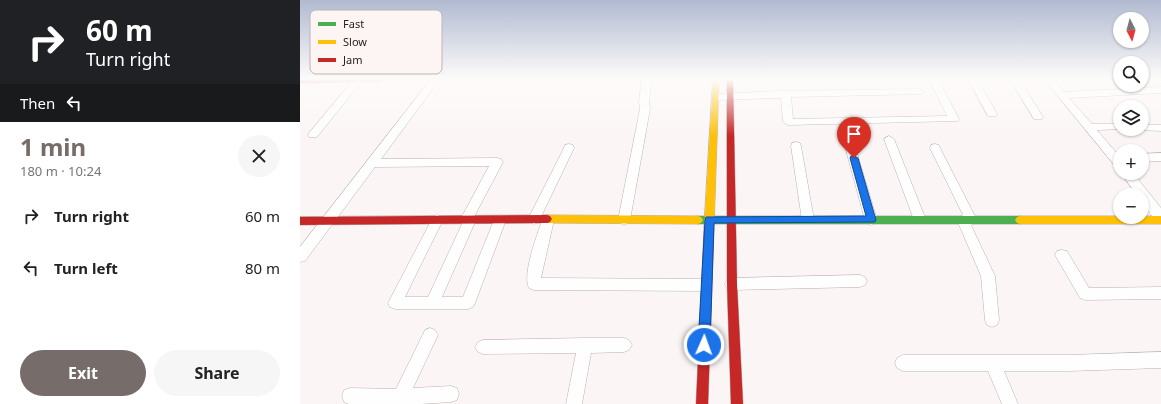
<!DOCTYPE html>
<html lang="en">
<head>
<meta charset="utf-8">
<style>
	body { margin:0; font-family:"Noto Sans",sans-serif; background:#f6f6f6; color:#222; height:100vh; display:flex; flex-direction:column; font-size:15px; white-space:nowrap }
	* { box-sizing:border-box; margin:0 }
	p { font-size:13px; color:#767676 }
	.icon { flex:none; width:22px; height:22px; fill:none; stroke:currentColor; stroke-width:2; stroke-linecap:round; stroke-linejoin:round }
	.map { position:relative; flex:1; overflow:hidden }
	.sheet { display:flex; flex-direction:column; background:#fff; width:300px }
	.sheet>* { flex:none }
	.hud { background:#202124; color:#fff; overflow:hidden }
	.needle { width:26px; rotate:174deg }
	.buttons { position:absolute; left:813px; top:12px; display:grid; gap:8px }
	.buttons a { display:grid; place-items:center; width:36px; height:36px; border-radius:50%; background:#fff; box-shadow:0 1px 3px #0004; font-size:20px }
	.pin { position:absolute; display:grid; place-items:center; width:34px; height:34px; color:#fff; margin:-41px -17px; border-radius:50% 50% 50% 0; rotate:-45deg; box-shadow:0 0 4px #0007 }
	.pin .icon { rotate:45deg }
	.me { position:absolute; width:44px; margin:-22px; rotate:2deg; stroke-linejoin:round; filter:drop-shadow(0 0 3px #0008) }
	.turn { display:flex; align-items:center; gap:14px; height:84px; padding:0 20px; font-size:18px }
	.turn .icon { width:52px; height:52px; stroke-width:2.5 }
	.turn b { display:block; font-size:28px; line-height:34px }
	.then { display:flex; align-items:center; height:38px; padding:0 20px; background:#0003; gap:8px; font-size:15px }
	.round { display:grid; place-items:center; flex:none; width:42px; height:42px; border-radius:21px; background:#f6f6f6 }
	.head { display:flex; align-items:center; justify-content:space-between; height:68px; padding:0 20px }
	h1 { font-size:24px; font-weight:700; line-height:30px; color:#766c69 }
	.action { display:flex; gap:8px; margin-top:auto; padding:8px 20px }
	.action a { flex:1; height:46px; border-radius:24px; background:#766c69; color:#fff; font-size:16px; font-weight:700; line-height:46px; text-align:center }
	.action a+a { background:#f6f6f6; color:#222 }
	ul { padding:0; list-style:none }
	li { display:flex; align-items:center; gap:12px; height:52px; padding:0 20px }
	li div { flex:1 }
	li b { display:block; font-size:15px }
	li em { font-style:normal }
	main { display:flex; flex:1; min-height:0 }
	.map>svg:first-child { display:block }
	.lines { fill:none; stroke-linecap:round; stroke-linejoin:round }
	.street-casing { stroke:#bab1af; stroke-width:1 }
	.fast-casing { stroke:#bab1af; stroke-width:1 }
	.slow-casing { stroke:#bab1af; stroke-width:1 }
	.jam-casing { stroke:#bab1af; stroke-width:1 }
	.street { fill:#fefefe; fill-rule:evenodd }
	.fast { fill:#4caf50; fill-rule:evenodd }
	.slow { fill:#ffc107; fill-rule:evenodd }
	.jam { fill:#c62828; fill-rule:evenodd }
	.route { fill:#1a73e8; stroke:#114b97 }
	.key { fill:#fdf5f3; stroke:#bfb5b3; stroke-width:1 }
	.key-label { font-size:11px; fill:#2e211d }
</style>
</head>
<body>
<main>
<section class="sheet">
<div class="hud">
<div class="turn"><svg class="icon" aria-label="right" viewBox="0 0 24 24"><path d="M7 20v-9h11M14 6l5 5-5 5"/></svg><div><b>60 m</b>Turn right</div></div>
<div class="then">Then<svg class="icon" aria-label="left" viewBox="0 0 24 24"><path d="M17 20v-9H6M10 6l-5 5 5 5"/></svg></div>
</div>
<div class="head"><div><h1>1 min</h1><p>180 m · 10:24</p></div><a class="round"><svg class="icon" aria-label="close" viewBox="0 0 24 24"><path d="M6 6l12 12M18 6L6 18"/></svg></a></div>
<ul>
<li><svg class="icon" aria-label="right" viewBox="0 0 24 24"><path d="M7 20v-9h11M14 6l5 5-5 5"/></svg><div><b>Turn right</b></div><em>60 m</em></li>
<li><svg class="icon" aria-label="left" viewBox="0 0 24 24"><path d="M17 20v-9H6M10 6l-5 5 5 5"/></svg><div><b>Turn left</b></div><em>80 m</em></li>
</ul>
<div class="action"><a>Exit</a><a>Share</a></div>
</section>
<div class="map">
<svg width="861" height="404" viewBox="0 0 861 404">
	<rect width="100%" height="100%" fill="#fbf6f5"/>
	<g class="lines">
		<defs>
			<g id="street">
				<polygon points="54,79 63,80 17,137 9,137 8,135 9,133"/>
				<polygon points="131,79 140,79 81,159 197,158 201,159 203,162 174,217 176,220 142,297 163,297 194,220 196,217 200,215 204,217 206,220 175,303 173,307 168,309 95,309 90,307 88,303 133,217 137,215 141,217 143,220 105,297 128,297 162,224 160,220 189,166 75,167 5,261 0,262 0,247"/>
				<polygon points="342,79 352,79 349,102 350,109 330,220 328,223 324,225 320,223 318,220 340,109 339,102"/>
				<polygon points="629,79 638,79 659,119 658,121 488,125 483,122 481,98 416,100 411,97 416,94 478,91 619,89 624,92 622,94 491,97 493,119 647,116"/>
				<polygon points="668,79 677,79 697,114 696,116 688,116"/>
				<polygon points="710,79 719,79 743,117 742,119 734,119"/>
				<polygon points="744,79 753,79 764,92 861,87 861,93 769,98 792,124 820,124 820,129 824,129 797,130 820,157 820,168 816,167"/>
				<polygon points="842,125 861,125 861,131 838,130 838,129 842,129"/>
				<polygon points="589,136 594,139 626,220 624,223 620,225 616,223 614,220 584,139"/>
				<polygon points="549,139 553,141 554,143 577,220 575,223 571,225 567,223 565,220 544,143 545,141"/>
				<polygon points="496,142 500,143 501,146 514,220 512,223 508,225 504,223 502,220 491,146 492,143"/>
				<polygon points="269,144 273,145 274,148 240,219 238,222 234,224 230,222 228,219 264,148 265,145"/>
				<polygon points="635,144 639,145 640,148 677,220 675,223 671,225 695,276 699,320 697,325 692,327 687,325 685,320 681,276 657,220 659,217 663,215 630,148 631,145"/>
				<polygon points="861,153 861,161 842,162 842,154"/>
				<path d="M821 173H833L861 208V222C852 219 842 204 842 195H837Z"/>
				<path d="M248 215 252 217 254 220 241 278 406 279 411 281 413 285 411 289 406 291 234 290 229 288C222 274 237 236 242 220L244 217Z"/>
				<polygon points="762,250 767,251 789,288 861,287 861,299 785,300 780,298 755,255 757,251"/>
				<polygon points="560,275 565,277 567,281 565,285 560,287 432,290 427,288 425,284 427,280 432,278"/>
				<polygon points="130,328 135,330 138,335 113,388 151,386 157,388 159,394 157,400 151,402 121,404 49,404 44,402 42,396 44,390 50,388 96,389 125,330"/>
				<polygon points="285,338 324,338 329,340 332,345 329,350 324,352 291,353 282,404 266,404 276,353 183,354 178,352 175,347 178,342 183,340"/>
				<polygon points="861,352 861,368 769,371 704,371 718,404 702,404 688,371 603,371 597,368 595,363 597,358 603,355 769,355"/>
			</g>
			<polygon id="fast" points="398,216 720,216 723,217 725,220 723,223 720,224 398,224 395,223 393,220 395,217"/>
			<g id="slow">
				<polygon points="413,79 419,79 414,229 412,232 406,232 404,229"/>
				<polygon points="247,215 398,216 401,217 403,220 401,223 398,224 247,223 244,222 242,219 244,216"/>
				<polygon points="720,216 861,216 861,224 720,224 717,223 715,220 717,217"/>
			</g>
			<g id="jam">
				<polygon points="0,79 85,79 82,81 0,83"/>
				<polygon points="427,79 433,79 437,284 443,404 431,404 427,284"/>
				<polygon points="247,215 250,216 252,219 250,222 247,223 0,225 0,217"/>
				<polygon points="409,225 412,226 414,229 408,404 396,404 404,229 406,226"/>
			</g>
		</defs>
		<!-- street casing -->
		<use href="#street" class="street-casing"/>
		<!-- fast casing -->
		<use href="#fast" class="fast-casing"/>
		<!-- slow casing -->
		<use href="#slow" class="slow-casing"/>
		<!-- jam casing -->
		<use href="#jam" class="jam-casing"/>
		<!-- street -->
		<use href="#street" class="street"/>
		<!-- fast -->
		<use href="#fast" class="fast"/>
		<!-- slow -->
		<use href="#slow" class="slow"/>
		<!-- jam -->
		<use href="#jam" class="jam"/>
	</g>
	<!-- sky -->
	<linearGradient id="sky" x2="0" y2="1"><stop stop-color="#b1bad1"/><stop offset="0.58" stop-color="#fdfbfa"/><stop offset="1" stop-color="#fdfbfa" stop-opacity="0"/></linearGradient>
	<rect width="861" height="136" fill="url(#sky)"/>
	<!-- route -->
	<polygon class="route" points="551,156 554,156 558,158 576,220 575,222 414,223 410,345 408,349 404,350 400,349 398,345 405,220 406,217 566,216 550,158"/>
	<!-- legend -->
	<rect x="10" y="10" width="132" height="64" rx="6" class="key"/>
	<rect x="18" y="22" width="18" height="4" fill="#4caf50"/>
	<rect x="18" y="40" width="18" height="4" fill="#ffc107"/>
	<rect x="18" y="58" width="18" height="4" fill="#c62828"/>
	<g class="key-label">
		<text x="43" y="28">Fast</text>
		<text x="43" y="46">Slow</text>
		<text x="43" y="64">Jam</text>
	</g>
</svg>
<div class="buttons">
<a><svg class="needle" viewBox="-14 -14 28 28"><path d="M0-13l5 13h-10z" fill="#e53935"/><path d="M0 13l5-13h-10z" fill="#767676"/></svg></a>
<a><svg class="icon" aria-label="search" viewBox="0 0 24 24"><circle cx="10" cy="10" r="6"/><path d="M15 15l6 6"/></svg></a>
<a><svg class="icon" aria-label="layers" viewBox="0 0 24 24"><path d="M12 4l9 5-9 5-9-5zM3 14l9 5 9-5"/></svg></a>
<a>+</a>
<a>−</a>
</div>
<div class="pin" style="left:554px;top:158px;background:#d93025"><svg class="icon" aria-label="arrive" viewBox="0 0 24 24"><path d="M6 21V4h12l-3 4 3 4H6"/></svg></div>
<svg class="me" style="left:404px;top:345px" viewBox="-20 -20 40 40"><circle r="17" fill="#1a73e8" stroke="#fff" stroke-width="3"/><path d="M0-11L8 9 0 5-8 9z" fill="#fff"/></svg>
</div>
</main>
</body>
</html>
